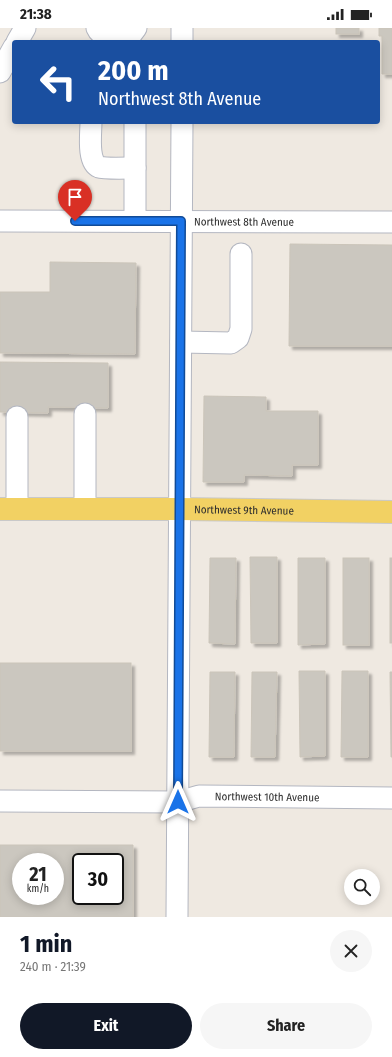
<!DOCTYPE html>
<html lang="en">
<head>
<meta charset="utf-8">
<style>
	body { margin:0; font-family:"Fira Sans Condensed",sans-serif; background:#f6f6f6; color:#222; height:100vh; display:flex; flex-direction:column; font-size:15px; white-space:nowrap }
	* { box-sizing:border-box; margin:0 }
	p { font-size:13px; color:#767676 }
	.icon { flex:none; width:22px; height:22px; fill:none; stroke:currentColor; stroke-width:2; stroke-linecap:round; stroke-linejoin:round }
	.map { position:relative; height:889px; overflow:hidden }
	.drawer { display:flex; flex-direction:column; background:#fff; flex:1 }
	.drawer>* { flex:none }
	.top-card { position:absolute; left:12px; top:12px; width:368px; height:84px; border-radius:4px; box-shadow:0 2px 10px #0003; background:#1a4fa0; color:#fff; overflow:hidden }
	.buttons { position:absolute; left:344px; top:841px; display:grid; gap:8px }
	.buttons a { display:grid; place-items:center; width:36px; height:36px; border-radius:50%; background:#fff; box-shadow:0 2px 10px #0003; font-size:20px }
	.speed { position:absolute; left:12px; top:825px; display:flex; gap:8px; font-size:20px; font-weight:700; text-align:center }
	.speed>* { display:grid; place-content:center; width:52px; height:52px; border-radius:50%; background:#fff; box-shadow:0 2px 10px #0003; line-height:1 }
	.speed small { font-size:10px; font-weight:400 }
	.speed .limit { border:2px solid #111; border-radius:6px; background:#fff; color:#111 }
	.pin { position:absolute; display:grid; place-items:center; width:34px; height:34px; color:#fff; margin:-41px -17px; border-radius:50% 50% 50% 0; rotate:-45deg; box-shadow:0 0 4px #0007 }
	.pin .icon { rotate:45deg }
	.me { position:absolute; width:44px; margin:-22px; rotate:0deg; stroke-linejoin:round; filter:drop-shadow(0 0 3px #0008) }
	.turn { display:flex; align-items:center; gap:14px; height:84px; padding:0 20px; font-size:18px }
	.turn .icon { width:52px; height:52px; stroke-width:2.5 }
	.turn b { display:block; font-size:28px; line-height:34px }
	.round { display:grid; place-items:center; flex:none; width:42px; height:42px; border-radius:21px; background:#f6f6f6 }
	.summary { display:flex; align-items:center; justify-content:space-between; height:68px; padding:0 20px }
	h1 { font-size:24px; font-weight:700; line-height:30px; color:#111827 }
	.cta { display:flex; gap:8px; margin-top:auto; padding:8px 20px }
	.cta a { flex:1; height:46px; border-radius:24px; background:#111827; color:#fff; font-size:16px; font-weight:700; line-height:46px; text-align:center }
	.cta a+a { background:#f6f6f6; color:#222 }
	.status { display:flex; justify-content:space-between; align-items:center; height:28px; padding:0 20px; background:#fff; direction:ltr }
	.status svg { height:11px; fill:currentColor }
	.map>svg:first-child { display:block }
	.building { fill:#cbc7bf; stroke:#cbc5ba; fill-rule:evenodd; filter:url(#shadow) }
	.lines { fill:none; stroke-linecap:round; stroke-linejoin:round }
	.minor-casing { stroke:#b4b7c1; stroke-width:23 }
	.major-casing { stroke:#c9c9c9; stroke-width:24 }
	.minor { stroke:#fff; stroke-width:21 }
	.major { stroke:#f2d163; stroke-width:22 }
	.route-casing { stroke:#114b97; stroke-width:10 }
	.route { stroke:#1a73e8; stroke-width:7 }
	.labels { text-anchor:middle; stroke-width:3; stroke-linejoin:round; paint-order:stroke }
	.street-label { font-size:11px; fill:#2e2e2e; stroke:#fff }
</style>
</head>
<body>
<div class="status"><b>21:38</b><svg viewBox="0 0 49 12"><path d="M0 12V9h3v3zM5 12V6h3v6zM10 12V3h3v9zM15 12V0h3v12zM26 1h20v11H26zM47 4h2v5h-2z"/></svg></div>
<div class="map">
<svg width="392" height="889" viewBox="0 0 392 889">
	<defs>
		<filter id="shadow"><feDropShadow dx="3.5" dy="3.5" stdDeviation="1" flood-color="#0004"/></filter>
	</defs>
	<rect width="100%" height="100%" fill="#efe9e1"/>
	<!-- building -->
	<g class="building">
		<rect x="336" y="0" width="23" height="6"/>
		<polygon points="379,0 392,0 392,46 382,46 382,8 379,8"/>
		<polygon points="290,216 392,217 392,318 289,318"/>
		<polygon points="50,234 136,235 135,326 0,325 0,264 50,264"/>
		<polygon points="0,334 108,335 108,380 48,379 48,385 0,384"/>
		<polygon points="204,368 266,369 266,383 318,383 318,437 292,437 292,448 244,447 244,454 203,454"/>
		<polygon points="250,529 277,529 277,615 251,615"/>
		<polygon points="210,530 236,530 235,616 209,615"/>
		<polygon points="298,530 325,530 325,616 298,617"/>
		<rect x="343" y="530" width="26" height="87"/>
		<rect x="390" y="530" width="2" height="85"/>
		<rect x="0" y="635" width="131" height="88"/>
		<polygon points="299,643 325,643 325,728 300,729"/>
		<polygon points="342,643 368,643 368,729 341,729"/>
		<polygon points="210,644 235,644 234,729 209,729"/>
		<polygon points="252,644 277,644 275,729 251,729"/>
		<polygon points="390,644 392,644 392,729 391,729"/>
		<path d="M0 817H133V889H0ZM21 834H55V868H21ZM81 834H115V868H81Z"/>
	</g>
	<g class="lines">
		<defs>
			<g id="minor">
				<path d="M97 0C102 12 119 8 130 8L136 0"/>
				<polyline points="17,14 25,0"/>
				<polyline points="182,14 182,0"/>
				<polyline points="0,44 14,19"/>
				<path d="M91 94C91 105 87 134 99 139 105 141 127 140 135 140"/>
				<path id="s1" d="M0 193 392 194"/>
				<polyline points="135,193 135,94"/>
				<polyline points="181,314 231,315 238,310 241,301 241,226"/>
				<polyline points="17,389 17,481"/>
				<polyline points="85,481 85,386"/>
				<path id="s2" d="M0 773 178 774 199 768 392 770"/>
				<polyline points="177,889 182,94"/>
			</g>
			<g id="major">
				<path id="s3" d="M0 481H180L392 484"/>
			</g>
		</defs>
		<!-- minor casing -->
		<use href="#minor" class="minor-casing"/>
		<!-- major casing -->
		<use href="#major" class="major-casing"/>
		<!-- minor -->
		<use href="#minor" class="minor"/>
		<!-- major -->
		<use href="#major" class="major"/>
	</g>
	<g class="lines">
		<defs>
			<polyline id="route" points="75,193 181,193 178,774"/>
		</defs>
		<!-- route casing -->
		<use href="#route" class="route-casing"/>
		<!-- route -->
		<use href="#route" class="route"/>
	</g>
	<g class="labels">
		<!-- street labels -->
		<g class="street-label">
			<text dy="4" stroke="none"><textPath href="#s1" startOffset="244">Northwest 8th Avenue</textPath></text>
			<text dy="4" stroke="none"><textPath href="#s3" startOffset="244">Northwest 9th Avenue</textPath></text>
			<text dy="4" stroke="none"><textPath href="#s2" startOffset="268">Northwest 10th Avenue</textPath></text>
		</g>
	</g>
</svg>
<div class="buttons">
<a><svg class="icon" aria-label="search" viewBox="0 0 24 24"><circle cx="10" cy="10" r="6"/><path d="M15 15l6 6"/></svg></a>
</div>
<div class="speed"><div>21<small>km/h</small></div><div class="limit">30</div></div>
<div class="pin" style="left:75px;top:193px;background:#d93025"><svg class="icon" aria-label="arrive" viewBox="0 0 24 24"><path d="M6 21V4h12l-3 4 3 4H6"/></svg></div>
<svg class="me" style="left:178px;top:774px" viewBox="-20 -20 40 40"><path d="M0-17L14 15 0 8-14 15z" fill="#1a73e8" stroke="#fff" stroke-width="4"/></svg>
<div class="top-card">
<div class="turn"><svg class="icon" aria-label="left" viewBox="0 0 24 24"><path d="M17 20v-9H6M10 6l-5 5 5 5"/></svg><div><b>200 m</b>Northwest 8th Avenue</div></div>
</div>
</div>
<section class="drawer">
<div class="summary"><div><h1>1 min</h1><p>240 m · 21:39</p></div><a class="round"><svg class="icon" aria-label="close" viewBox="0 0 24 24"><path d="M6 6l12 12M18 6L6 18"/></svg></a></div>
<div class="cta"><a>Exit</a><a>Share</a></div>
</section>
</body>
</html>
